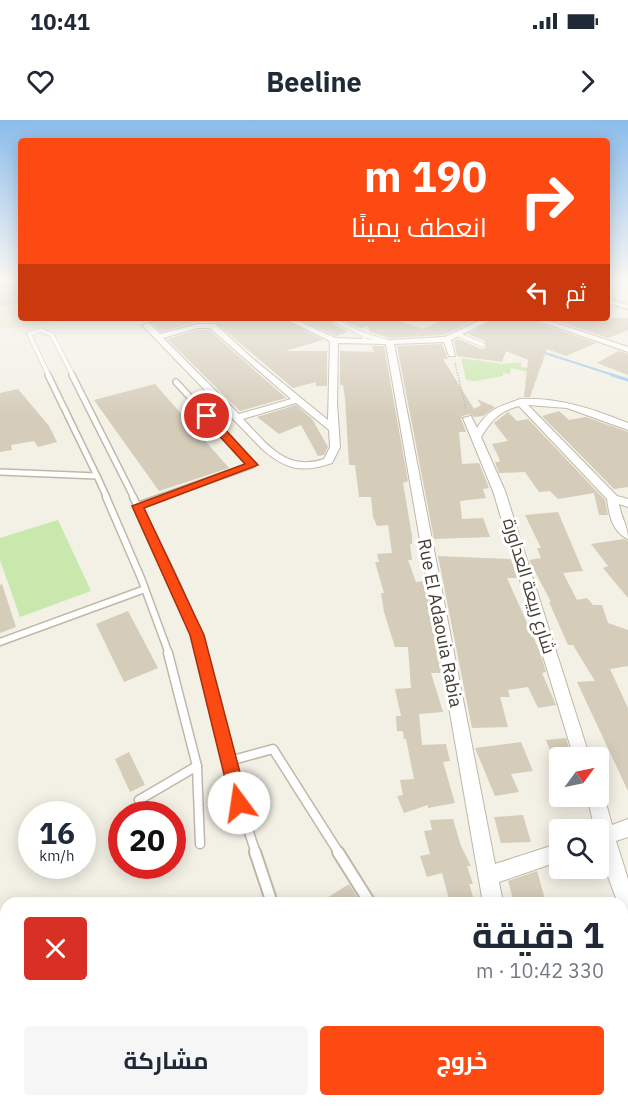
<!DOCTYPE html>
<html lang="ar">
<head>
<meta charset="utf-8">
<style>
	body { margin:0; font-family:"IBM Plex Sans",Cairo,sans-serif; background:#f6f6f7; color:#1f2937; direction:rtl; height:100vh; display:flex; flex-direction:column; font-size:22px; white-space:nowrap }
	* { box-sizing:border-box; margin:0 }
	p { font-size:20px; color:#747a83 }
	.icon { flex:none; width:33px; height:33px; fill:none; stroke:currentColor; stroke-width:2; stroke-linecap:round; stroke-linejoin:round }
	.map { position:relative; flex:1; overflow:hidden; direction:ltr }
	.side { position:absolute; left:0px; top:777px; width:628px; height:210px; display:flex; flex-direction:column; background:#fff; border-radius:18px 18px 0 0; box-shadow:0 3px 15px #0003; direction:rtl }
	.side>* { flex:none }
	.hud { position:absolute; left:18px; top:18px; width:592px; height:183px; border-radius:6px; box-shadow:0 3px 15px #0003; direction:rtl; background:#fd4912; color:#fff; overflow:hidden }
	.needle { width:39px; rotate:57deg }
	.fabs { position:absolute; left:549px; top:627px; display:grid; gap:12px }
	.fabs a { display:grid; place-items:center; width:60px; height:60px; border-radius:6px; background:#fff; box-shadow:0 3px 15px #0003; font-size:30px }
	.speed { position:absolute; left:18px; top:681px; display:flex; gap:12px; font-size:30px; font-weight:700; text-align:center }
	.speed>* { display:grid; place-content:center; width:78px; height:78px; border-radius:50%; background:#fff; box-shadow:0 3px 15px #0003; line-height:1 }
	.speed small { font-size:15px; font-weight:400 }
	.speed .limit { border:9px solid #d22; background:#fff; color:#111 }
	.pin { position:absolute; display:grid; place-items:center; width:51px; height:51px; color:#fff; margin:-26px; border:3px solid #fff; border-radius:50%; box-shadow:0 2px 6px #0007 }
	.me { position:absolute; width:66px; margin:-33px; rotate:346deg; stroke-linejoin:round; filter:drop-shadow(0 0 4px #0008) }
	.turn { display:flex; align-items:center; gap:21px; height:126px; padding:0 24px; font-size:27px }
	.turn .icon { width:78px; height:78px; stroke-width:2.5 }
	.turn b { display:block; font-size:42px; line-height:51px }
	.then { display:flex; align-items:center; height:57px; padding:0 24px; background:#0003; gap:12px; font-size:22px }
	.round { display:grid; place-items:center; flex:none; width:63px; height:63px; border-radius:6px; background:#f6f6f7 }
	.summary { display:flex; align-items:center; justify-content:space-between; height:102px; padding:0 24px }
	h1 { font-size:36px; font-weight:700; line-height:45px }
	.action { display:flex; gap:12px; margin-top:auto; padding:12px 24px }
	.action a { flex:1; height:69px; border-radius:6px; background:#fd4912; color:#fff; font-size:24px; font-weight:700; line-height:69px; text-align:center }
	.action a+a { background:#f6f6f7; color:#1f2937 }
	.status { display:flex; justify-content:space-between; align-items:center; height:42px; padding:0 30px; background:#fff; direction:ltr }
	.status svg { height:16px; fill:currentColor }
	header { display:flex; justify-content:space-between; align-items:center; height:78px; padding:0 24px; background:#fff; font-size:27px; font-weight:700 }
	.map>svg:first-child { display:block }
	.education { fill:#ece6cf }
	.green { fill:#c9e8ad }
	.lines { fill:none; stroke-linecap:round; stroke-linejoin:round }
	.stream-far1 { stroke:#a0c9f1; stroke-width:2 }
	.stream { stroke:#a0c9f1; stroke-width:3 }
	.building { fill:#d5ccba }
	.lane-far4-casing { stroke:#beb8a8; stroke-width:5 }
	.lane-far3-casing { stroke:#beb8a8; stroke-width:8 }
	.lane-far2-casing { stroke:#beb8a8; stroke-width:9 }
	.lane-far1-casing { stroke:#beb8a8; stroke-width:11 }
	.lane-casing { stroke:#beb8a8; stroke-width:14 }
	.street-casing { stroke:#beb8a8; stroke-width:2 }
	.path { stroke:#c0b699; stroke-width:1.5; stroke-dasharray:1.5 1.5; stroke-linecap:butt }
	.lane-far4 { stroke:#fff; stroke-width:4 }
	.lane-far3 { stroke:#fff; stroke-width:5 }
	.lane-far2 { stroke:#fff; stroke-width:6 }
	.lane-far1 { stroke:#fff; stroke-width:8 }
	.lane { stroke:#fff; stroke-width:10 }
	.street { fill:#fff; fill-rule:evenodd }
	.route { fill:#fd4912; stroke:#a42f0c; stroke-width:1.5 }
	.labels { text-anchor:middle; stroke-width:6; stroke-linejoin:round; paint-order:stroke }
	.street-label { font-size:18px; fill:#454035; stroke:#fff }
</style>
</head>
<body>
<div class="status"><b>10:41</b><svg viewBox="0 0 49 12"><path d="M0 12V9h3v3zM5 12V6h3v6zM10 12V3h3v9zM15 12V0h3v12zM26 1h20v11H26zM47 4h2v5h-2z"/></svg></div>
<header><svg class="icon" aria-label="forward" viewBox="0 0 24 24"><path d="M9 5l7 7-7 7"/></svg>Beeline<svg class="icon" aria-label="heart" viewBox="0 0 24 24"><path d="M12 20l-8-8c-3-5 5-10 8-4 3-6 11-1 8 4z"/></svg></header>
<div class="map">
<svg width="628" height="987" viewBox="0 0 628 987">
	<rect width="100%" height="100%" fill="#f3f0e5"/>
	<!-- education -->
	<polygon class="education" points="0,160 21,160 21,198 92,198 0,209"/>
	<!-- green -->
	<g class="green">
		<polygon points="461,238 504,244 521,242 521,247 528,248 528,252 511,248 510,254 503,253 503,256 475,261 466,260"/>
		<polygon points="58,400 91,471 20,497 0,440 0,418"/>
	</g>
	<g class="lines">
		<!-- stream-far1 -->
		<polyline class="stream-far1" points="542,232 616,256"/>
		<!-- stream -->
		<polyline class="stream" points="612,255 628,260"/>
	</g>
	<!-- building -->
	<g class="building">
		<polygon points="0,160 21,160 21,183 0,186"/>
		<polygon points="146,198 281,198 323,220 285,231 327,231 327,266 316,266 316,262 293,268 215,202 197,202 161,212"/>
		<polygon points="298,198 333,198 333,204 348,212 336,216"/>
		<polygon points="339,198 390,198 423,209 446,198 480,198 444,215 390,218 370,212 368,206 360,208"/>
		<polygon points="497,198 524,198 596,223 566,236 547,229 530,277 524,277 528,240 506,231 502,242 457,236 454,221 458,219 481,229 486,228 485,221 468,214"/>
		<polygon points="560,198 628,198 628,210 608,218 555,200"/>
		<polygon points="198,210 209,210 286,278 240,291 167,219"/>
		<polygon points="442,224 448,239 443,239 474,289 481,285 477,279 495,287 483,296 474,297 470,294 462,296 461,299 466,312 459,312 462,344 479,343 489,368 483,369 486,378 460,381 462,399 483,398 490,417 434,419 397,226"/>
		<polygon points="372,226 384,226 408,361 403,363 412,416 412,424 410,424 412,440 408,440 416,462 425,461 441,553 431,553 443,592 419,594 422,625 446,624 450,641 443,642 455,683 428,688 428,685 404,693 397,676 403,675 400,660 414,659 406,619 404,619 403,611 397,611 396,596 401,596 395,569 411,568 408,527 395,527 384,492 381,473 384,473 375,442 379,442 377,434 392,433 388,405 377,406 373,397 371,377 359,377 355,345 349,345 345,278 343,265 340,265 340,231 374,232"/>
		<polygon points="618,231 628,234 628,255 597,243"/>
		<polygon points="155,264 229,348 159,371 94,280"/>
		<polygon points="18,269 49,306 57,322 38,327 34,321 11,325 12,330 0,332 0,273"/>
		<polygon points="296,285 312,299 328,327 324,335 318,336 301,305 279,314 257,297"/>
		<polygon points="559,291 569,300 586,297 628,312 628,367 614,369 542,296"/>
		<polygon points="508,292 517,301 528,299 605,380 608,395 599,395 594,373 558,379 550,371 539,372 525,352 499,353 495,342 500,342 499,338 492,324 508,321 494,303"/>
		<polygon points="558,392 583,451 563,453 577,480 587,478 593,485 602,485 608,503 628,510 628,546 610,549 628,588 628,671 577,562 595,561 573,525 568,525 549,482 551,482 529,440 541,438 537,428 541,428 525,395"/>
		<polygon points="624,419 628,421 628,478 603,448 608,446 591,424"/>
		<polygon points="438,436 511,439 517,458 507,458 540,532 546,552 542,553 556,585 538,588 528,567 508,570 510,577 500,577 508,607 472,608"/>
		<polygon points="2,464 16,507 0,513 0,465"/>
		<polygon points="128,491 158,548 124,562 96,504"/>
		<polygon points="566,618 572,638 553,638 546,620"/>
		<polygon points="521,622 533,651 511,654 519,672 495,676 475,628"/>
		<polygon points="129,632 145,665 130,672 115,639"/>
		<polygon points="523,695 531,722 501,723 494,697"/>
		<polygon points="453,699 461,726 471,746 467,746 473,764 469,764 475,783 450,783 442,753 427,757 420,736 430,734 424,711 432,710 430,700"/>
		<polygon points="537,751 546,783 514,783 508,761"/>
		<polygon points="349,764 361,783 319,783"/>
	</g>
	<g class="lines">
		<defs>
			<g id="lane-far4">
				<polyline points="336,201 364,215 365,220"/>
				<polyline points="364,215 385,221"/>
				<polyline points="459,215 483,225"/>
				<polyline points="49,256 29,214 41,210 52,215 73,256"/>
			</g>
			<g id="lane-far3">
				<polyline points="48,255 97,356"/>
				<polyline points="72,255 134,378"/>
				<polyline points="0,352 97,356 107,378"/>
				<polyline points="159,378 252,345 176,262"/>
			</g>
			<g id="lane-far2">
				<polyline points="106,377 141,458 169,534"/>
				<path d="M133 377C158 427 188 479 202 534"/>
				<polyline points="137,386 163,377"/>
				<polyline points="0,522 145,469"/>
			</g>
			<g id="lane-far1">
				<polyline points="168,533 197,646 200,724"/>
				<polyline points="201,533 239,683 256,733"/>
				<polyline points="229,641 273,629 339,733"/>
				<polyline points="139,680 197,646"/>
			</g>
			<g id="lane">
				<polyline points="255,732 272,783"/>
				<polyline points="338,732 370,783"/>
				<polyline points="365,981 368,987"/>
			</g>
			<g id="street">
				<polygon points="608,179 628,185 628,189 608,183"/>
				<path d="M283 198H293L335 218 390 220 445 217 485 198H495L451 220 455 236H449L444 222 394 224 495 744 560 723V741L499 762 503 783H483L386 224 338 223 337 283 340 327 332 343C302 353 287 350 263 330L142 205 149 203 160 214 198 204H215L252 238 328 300 330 221ZM198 208H210L291 279 239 294 163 218ZM296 283 329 310 330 327 324 339C286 352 267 324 243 299Z"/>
				<polygon points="530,198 541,198 628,227 628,232"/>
				<path d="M520 279C558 277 593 289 628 303V310L567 288 528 285 617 376 628 379V387L619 384C621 398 628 405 628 419 612 412 609 394 607 379L519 286C499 291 491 301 481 317L505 371 590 638H574L493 371 463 298 471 296 477 308C490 287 500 287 520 279Z"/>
				<path d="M598 669 604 676 612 705 628 699V717L616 721 628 759V794L622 791V783H618C609 759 598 734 598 710H595L587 676H598Z"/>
			</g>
		</defs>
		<!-- lane-far4 casing -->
		<use href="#lane-far4" class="lane-far4-casing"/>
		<!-- lane-far3 casing -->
		<use href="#lane-far3" class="lane-far3-casing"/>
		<!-- lane-far2 casing -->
		<use href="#lane-far2" class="lane-far2-casing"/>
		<!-- lane-far1 casing -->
		<use href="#lane-far1" class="lane-far1-casing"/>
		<!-- lane casing -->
		<use href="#lane" class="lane-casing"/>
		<!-- street casing -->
		<use href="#street" class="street-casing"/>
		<!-- path -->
		<polyline class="path" points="455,243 466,289"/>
		<!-- lane-far4 -->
		<use href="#lane-far4" class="lane-far4"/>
		<!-- lane-far3 -->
		<use href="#lane-far3" class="lane-far3"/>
		<!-- lane-far2 -->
		<use href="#lane-far2" class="lane-far2"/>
		<!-- lane-far1 -->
		<use href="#lane-far1" class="lane-far1"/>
		<!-- lane -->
		<use href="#lane" class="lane"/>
		<!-- street -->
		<use href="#street" class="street"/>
	</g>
	<!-- sky -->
	<linearGradient id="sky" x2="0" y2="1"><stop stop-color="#8bbcec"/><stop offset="0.54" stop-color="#faf8f3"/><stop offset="1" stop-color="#faf8f3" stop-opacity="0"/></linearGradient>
	<rect width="628" height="298" fill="url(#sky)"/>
	<!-- route -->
	<polygon class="route" points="203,293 210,293 258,345 144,388 204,515 248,683 245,689 239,692 233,689 231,683 190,515 132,386 245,344 203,298"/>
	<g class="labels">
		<!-- street labels -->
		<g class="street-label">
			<text transform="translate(529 466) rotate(73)" y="6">شارع ربيعة العداورة</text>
			<text transform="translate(440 503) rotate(79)" y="6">Rue El Adaouia Rabia</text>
		</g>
	</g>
</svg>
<div class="fabs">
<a><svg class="needle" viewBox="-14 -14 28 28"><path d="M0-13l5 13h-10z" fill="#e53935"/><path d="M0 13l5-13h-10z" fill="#747a83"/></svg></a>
<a><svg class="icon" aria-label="search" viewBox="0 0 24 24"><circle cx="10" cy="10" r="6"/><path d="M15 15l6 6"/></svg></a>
</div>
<div class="speed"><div>16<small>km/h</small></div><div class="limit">20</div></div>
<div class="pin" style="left:207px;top:296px;background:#d93025"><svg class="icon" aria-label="arrive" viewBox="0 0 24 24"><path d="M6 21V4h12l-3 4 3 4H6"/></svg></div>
<svg class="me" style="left:239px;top:683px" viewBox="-20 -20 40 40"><circle r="19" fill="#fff"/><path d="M0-13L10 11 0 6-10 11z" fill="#fd4912"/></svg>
<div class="hud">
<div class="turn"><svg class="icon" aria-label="right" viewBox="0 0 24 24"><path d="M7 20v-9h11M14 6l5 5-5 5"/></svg><div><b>190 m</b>انعطف يمينًا</div></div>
<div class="then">ثم<svg class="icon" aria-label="left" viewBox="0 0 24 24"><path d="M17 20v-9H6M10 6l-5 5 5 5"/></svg></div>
</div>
<section class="side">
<div class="summary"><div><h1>1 دقيقة</h1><p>330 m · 10:42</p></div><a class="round" style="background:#d93025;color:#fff"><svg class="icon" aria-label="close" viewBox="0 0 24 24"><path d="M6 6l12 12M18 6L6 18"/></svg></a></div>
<div class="action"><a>خروج</a><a>مشاركة</a></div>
</section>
</div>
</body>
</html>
